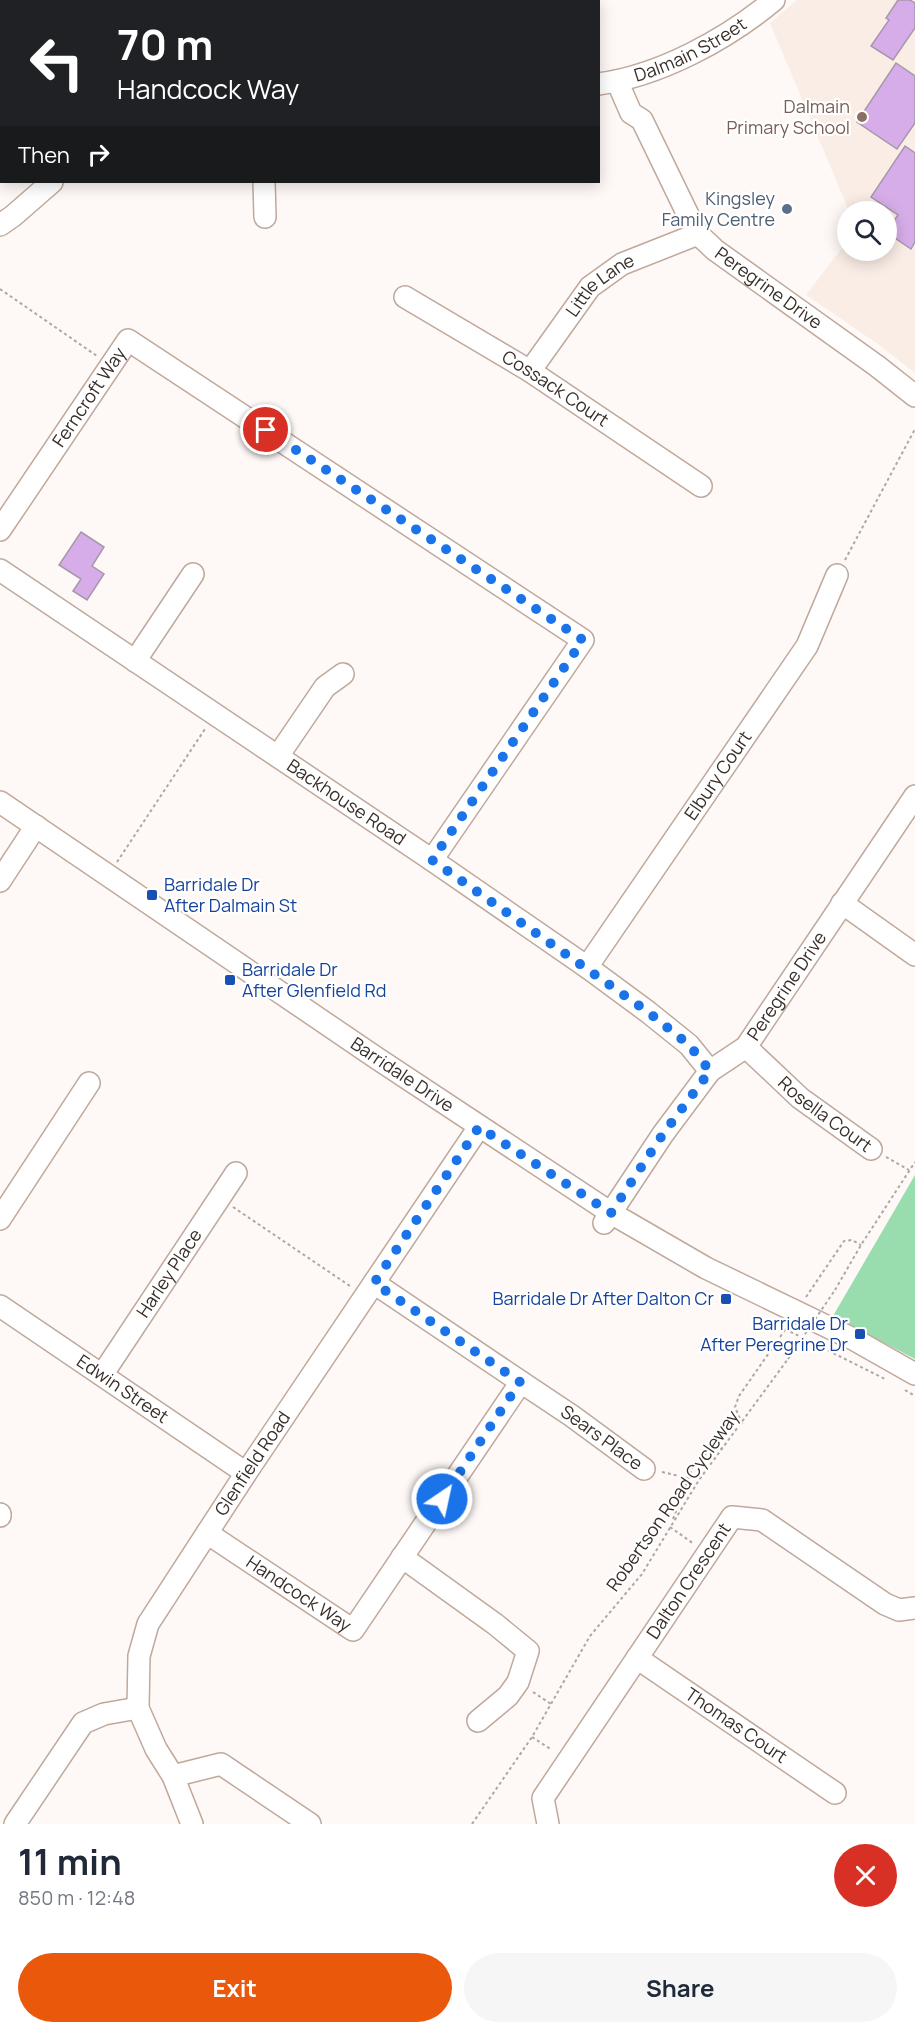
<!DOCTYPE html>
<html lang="en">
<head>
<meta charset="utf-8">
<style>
	body { margin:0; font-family:Manrope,sans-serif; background:#f6f6f7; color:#1f2937; height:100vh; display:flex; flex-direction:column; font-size:22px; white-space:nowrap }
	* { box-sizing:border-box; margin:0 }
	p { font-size:20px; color:#747a83 }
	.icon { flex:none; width:33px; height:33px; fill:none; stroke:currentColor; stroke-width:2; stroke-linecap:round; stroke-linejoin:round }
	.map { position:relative; height:1824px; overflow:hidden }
	.sheet { display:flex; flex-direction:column; background:#fff; flex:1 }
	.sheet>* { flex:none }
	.guide { position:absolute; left:0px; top:0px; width:600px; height:183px; box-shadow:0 3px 15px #0003; background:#202124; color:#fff; overflow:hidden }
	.tools { position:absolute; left:837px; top:201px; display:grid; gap:12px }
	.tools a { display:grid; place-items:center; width:60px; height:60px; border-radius:50%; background:#fff; box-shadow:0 3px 15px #0003; font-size:30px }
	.pin { position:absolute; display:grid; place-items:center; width:51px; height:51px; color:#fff; margin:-26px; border:3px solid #fff; border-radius:50%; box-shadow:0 2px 6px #0007 }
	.me { position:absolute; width:66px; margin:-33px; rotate:34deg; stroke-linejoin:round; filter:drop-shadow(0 0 4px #0008) }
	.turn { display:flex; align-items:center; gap:21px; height:126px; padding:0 18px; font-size:27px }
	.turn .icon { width:78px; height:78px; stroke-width:2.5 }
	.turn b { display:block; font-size:42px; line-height:51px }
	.then { display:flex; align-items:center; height:57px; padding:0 18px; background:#0003; gap:12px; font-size:22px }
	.round { display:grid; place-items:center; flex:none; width:63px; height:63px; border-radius:32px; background:#f6f6f7 }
	.headline { display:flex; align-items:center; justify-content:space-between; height:102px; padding:0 18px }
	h1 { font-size:36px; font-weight:700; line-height:45px }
	.button { display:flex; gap:12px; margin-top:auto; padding:12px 18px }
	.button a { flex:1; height:69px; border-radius:36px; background:#ea580c; color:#fff; font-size:24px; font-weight:700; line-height:69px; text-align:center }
	.button a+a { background:#f6f6f7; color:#1f2937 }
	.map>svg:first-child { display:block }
	.built { fill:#faede6 }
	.forest { fill:#99dcad }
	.building { fill:#d6ade8; stroke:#a697ac; stroke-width:1.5 }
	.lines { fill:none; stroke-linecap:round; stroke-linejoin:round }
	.minor-casing { stroke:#c0a89b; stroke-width:24 }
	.path { stroke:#aea7a3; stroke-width:2; stroke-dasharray:3 3; stroke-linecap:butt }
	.minor { stroke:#fff; stroke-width:21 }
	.path-bridge { stroke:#aea7a3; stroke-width:2; stroke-dasharray:3 3; stroke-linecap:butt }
	.route { stroke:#1a73e8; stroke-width:10; stroke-dasharray:0 18 }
	.education-dot { fill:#8d6e63; stroke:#fff; stroke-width:2 }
	.service-dot { fill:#5c6f8a; stroke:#fff; stroke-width:2 }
	.transit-dot { fill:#1a4fb4; stroke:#fff; stroke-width:2 }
	.labels { text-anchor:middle; stroke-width:4.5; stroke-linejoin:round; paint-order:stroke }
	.street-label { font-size:18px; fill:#382e29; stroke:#fff }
	.education-label { font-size:18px; fill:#785e54; stroke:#fff; text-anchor:end }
	.service-label { font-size:18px; fill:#4e5e75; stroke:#fff; text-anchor:end }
	.transit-label { font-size:18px; fill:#164399; stroke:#fff; text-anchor:start }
</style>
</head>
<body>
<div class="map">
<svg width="915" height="1824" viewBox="0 0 915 1824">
	<rect width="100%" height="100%" fill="#fef9f6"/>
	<!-- built -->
	<polygon class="built" points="797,0 915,0 915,373 878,344 806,295 842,248 847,238 848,250 886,250 886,212 849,211 770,23"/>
	<!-- forest -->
	<polygon class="forest" points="915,1175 915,1359 833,1316"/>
	<!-- building -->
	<g class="building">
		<polygon points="898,0 910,0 915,3 915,28 893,60 871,46 889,20 886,18"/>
		<polygon points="896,63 915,76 915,123 897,149 857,122"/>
		<polygon points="905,146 915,153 915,242 911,249 889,234 894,226 891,225 898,215 871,197"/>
		<polygon points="81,532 104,547 92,566 104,574 87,600 73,591 81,579 59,565"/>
	</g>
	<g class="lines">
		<defs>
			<g id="minor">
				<polyline points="364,0 364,2"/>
				<path id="s1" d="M617 81 631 113 642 120 690 219 698 234 715 250 877 366 915 396"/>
				<path id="s2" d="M598 84C660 76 727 39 774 0"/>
				<polyline points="264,182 265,217"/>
				<polyline points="0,225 13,216 52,182"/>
				<path id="s3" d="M405 297 530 371 701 486"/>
				<path id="s4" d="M530 371 590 287 622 264 698 234"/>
				<path id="s5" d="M0 530 128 340 583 640 432 860"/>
				<path id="s6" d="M0 570 432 860 587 967 648 1012 689 1045 710 1071"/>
				<polyline points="135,661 193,574"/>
				<polyline points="278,756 325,687 343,674"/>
				<path id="s7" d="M0 802 378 1059 611 1213 706 1268 855 1340 915 1374"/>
				<polyline points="0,881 36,826"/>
				<polyline points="842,903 915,955"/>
				<path id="s8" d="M587 967 807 646 837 575"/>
				<path id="s9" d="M746 1047 800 1098 871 1149"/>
				<polyline points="0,1219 89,1083"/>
				<path id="s10" d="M604 1223 663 1134 710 1071 746 1047 915 796"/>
				<path id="s11" d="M0 1306 246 1473"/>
				<path id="s12" d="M102 1375 236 1173"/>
				<path id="s13" d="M521 1382 572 1416 644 1469"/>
				<polyline points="0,1514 0,1516"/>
				<path id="s14" d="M207 1533 353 1630 521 1382 374 1283"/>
				<polyline points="402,1557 495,1624 528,1651 518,1682 508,1696 478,1721"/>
				<path id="s15" d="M637 1658 835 1793"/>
				<polyline points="173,1776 221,1764 310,1824"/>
				<polyline points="15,1824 83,1723 104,1714 138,1708"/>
				<path id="s16" d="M192 1824 173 1776 156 1749 138 1708 139 1656 148 1624 246 1473 479 1127"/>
				<path id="s17" d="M548 1824 543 1798 732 1517 762 1520 885 1604 899 1610 915 1608"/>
			</g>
		</defs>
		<!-- minor casing -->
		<use href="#minor" class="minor-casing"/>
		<!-- path -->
		<g class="path">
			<polyline points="0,289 97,356"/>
			<polyline points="845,560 915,429"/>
			<polyline points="117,862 205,729"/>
			<polyline points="886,1157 909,1170"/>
			<polyline points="233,1207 350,1286"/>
			<polyline points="835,1290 861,1245 915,1162"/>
			<polyline points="806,1297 844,1241 852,1240 861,1245"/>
			<polyline points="785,1329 887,1380"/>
			<polyline points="905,1390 915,1396"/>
			<polyline points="742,1424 735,1407 739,1396 787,1327"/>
			<polyline points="662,1472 688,1478"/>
			<polyline points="673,1519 694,1464 710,1450 723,1448"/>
			<polyline points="670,1527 694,1544"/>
			<polyline points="533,1692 551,1704"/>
			<polyline points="532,1737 552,1750"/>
			<polyline points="472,1824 532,1737 590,1636 642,1574 699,1480 788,1359"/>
		</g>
		<!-- minor -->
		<use href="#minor" class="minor"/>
		<!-- path-bridge -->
		<polyline class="path-bridge" points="788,1359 835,1290"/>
	</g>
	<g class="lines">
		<!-- route -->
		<polyline class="route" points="266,430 583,640 432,860 648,1012 689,1045 710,1071 663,1134 611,1213 479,1127 374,1283 520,1382 442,1499"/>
	</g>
	<!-- markers -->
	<circle class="education-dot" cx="862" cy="117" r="6"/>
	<circle class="service-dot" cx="787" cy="209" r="6"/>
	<g class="transit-dot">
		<rect x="146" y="889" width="12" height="12" rx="3"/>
		<rect x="224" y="974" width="12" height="12" rx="3"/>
		<rect x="720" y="1293" width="12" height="12" rx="3"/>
		<rect x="854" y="1328" width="12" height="12" rx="3"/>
	</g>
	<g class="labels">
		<!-- street labels -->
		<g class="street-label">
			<text dy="6" stroke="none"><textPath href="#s2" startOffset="99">Dalmain Street</textPath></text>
			<text dy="6" stroke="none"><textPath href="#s1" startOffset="264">Peregrine Drive</textPath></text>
			<text dy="6" stroke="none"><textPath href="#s4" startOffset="112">Little Lane</textPath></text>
			<text dy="6" stroke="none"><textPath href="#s3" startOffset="176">Cossack Court</textPath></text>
			<text dy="6" stroke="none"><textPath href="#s5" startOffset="160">Ferncroft Way</textPath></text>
			<text dy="6" stroke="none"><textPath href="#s8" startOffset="232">Elbury Court</textPath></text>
			<text dy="6" stroke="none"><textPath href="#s6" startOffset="417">Backhouse Road</textPath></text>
			<text dy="6" stroke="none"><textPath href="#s10" startOffset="302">Peregrine Drive</textPath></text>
			<text dy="6" stroke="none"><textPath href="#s7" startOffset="486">Barridale Drive</textPath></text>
			<text dy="6" stroke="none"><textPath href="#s9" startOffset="104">Rosella Court</textPath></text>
			<text dy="6" stroke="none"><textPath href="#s12" startOffset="122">Harley Place</textPath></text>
			<text dy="6" stroke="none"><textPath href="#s11" startOffset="148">Edwin Street</textPath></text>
			<text dy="6" stroke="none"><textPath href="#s13" startOffset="98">Sears Place</textPath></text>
			<text dy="6" stroke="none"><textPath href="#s16" startOffset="405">Glenfield Road</textPath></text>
			<text transform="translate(673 1501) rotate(-55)" y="6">Robertson Road Cycleway</text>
			<text dy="6" stroke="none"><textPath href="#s17" startOffset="288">Dalton Crescent</textPath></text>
			<text dy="6" stroke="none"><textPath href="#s14" startOffset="110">Handcock Way</textPath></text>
			<text dy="6" stroke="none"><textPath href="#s15" startOffset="120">Thomas Court</textPath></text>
		</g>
		<!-- education labels -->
		<g class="education-label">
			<text x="850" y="113">Dalmain<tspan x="850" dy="21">Primary School</tspan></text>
		</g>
		<!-- service labels -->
		<g class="service-label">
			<text x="775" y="205">Kingsley<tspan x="775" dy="21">Family Centre</tspan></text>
		</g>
		<!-- transit labels -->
		<g class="transit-label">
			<text x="164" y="891">Barridale Dr<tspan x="164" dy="21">After Dalmain St</tspan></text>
			<text x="242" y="976">Barridale Dr<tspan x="242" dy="21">After Glenfield Rd</tspan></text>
			<text x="714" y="1305" text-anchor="end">Barridale Dr After Dalton Cr</text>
			<text x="848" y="1330" text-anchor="end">Barridale Dr<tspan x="848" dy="21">After Peregrine Dr</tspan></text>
		</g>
	</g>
</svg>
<div class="tools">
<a><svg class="icon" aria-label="search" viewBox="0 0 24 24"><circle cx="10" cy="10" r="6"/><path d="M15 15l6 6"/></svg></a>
</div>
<div class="pin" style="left:266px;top:430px;background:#d93025"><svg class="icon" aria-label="arrive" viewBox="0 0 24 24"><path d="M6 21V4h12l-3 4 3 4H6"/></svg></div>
<svg class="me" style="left:442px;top:1499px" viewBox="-20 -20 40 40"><circle r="17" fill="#1a73e8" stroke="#fff" stroke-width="3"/><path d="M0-11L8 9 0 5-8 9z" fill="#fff"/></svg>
<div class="guide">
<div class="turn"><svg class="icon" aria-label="left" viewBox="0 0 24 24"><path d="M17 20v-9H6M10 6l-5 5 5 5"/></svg><div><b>70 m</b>Handcock Way</div></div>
<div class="then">Then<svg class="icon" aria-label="right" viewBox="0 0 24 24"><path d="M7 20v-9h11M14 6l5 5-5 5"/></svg></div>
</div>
</div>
<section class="sheet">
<div class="headline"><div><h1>11 min</h1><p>850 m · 12:48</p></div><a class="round" style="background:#d93025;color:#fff"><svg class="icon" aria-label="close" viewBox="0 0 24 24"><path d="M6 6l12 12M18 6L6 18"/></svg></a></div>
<div class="button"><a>Exit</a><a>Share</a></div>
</section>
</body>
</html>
